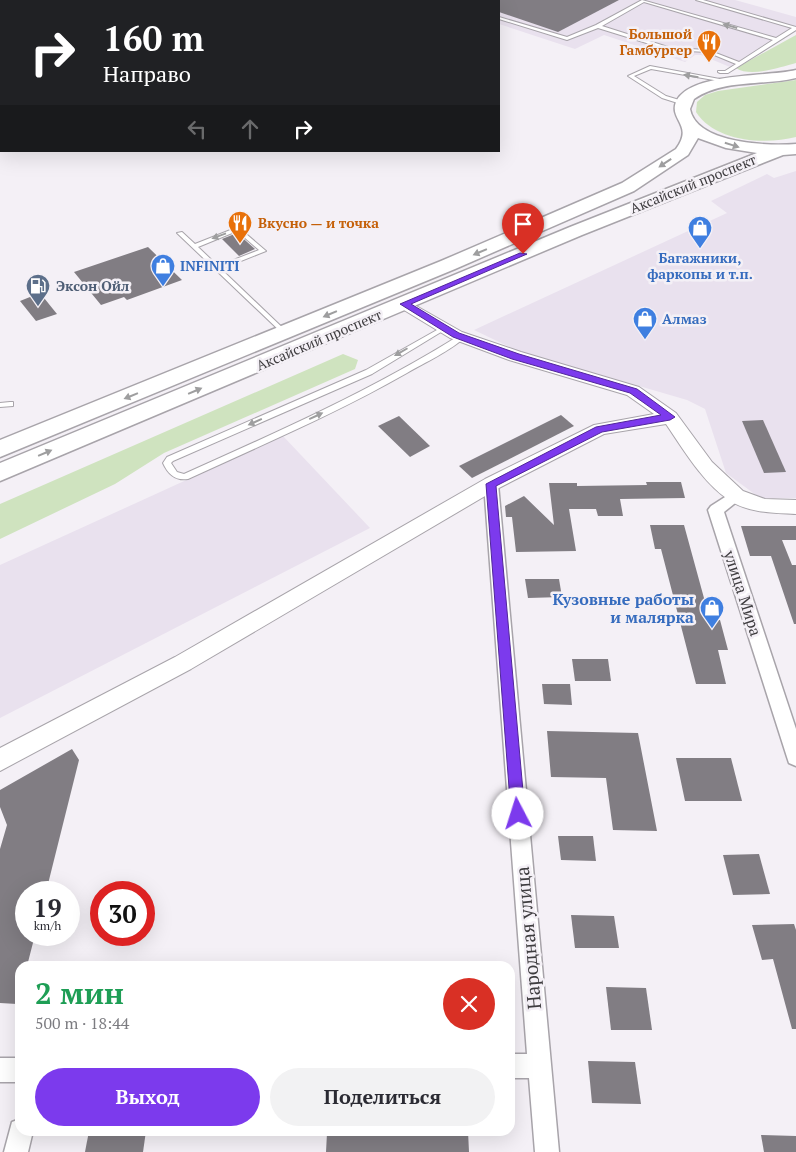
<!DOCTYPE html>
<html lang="ru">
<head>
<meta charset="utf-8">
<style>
	body { margin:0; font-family:"PT Serif",serif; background:#f2f2f3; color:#2b2b33; height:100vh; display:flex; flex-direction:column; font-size:19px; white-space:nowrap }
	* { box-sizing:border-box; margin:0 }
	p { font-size:16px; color:#7c7c81 }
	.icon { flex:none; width:28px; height:28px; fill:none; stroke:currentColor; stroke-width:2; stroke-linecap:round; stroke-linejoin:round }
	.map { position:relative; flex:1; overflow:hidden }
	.side { position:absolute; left:15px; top:961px; width:500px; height:175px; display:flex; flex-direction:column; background:#fff; border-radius:15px; box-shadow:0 5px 20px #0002 }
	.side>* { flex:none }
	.hud { position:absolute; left:0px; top:0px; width:500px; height:152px; box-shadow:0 5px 20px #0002; background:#202124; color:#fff; overflow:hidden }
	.speed { position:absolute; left:15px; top:881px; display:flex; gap:10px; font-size:25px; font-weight:700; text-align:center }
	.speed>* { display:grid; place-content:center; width:65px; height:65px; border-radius:50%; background:#fff; box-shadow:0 5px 20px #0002; line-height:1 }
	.speed small { font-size:12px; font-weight:400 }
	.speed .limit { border:8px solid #d22; background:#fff; color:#111 }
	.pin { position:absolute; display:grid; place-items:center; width:42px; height:42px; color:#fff; margin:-51px -21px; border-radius:50% 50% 50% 0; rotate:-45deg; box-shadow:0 0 5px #0007 }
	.pin .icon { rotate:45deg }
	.me { position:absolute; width:55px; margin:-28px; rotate:355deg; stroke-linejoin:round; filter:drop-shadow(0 0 4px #0008) }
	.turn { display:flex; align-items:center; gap:18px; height:105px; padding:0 20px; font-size:22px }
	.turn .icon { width:65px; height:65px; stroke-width:2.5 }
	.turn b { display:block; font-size:35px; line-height:42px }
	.lanes { display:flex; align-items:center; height:48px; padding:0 20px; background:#0003; justify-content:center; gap:25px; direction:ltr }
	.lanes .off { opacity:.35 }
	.round { display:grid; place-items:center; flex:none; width:52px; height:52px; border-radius:26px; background:#f2f2f3 }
	.headline { display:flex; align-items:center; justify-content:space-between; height:85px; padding:0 20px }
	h1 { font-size:30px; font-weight:700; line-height:38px; color:#1e9e55 }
	.primary-button { display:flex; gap:10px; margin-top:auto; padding:10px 20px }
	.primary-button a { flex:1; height:58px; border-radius:30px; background:#7c3aed; color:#fff; font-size:20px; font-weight:700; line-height:58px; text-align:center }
	.primary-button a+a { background:#f2f2f3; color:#2b2b33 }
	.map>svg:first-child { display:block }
	.built { fill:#e9e1ee }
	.green { fill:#cfe3bf }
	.building { fill:#817d83 }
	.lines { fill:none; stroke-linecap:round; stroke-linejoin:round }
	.service-casing { stroke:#a8a4aa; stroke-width:2 }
	.minor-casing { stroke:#a8a4aa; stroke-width:3 }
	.tertiary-casing { stroke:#a8a4aa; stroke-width:2 }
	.primary-casing { stroke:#a8a4aa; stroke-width:3 }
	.service { fill:#fff; fill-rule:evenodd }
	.minor { fill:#fff; fill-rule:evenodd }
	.tertiary { fill:#fff; fill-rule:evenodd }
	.primary { fill:#fff; fill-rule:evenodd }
	.oneway { fill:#9e9e9f }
	.route { fill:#7c3aed; stroke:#51269a }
	.labels { text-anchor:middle; stroke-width:5; stroke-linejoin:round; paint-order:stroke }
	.far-food-label { font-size:14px; font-weight:bold; fill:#c56008; stroke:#f4f0f6; text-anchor:end }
	.far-street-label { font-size:14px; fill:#3e3c3f; stroke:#f4f0f6 }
	.far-shop-label { font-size:14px; font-weight:bold; fill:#366cbe; stroke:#f4f0f6; text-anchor:start }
	.far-service-label { font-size:14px; font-weight:bold; fill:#4e5e75; stroke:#f4f0f6; text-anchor:start }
	.street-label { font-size:16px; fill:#3e3c3f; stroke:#f4f0f6 }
	.shop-label { font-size:16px; font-weight:bold; fill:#366cbe; stroke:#f4f0f6; text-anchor:end }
	.near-street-label { font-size:19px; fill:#3e3c3f; stroke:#f4f0f6 }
</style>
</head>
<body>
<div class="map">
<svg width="796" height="1152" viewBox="0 0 796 1152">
	<rect width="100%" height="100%" fill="#f4f0f6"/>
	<!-- built -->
	<g class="built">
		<polygon points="425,0 735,0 796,17 796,26 730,67 701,55 695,55 685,62 604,35 575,49 499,24 499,1"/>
		<polygon points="796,171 796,498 760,498 726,473 705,409 687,400 516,350 474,330 727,213 711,201 767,174 774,178"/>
		<polygon points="283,436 370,528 0,718 0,565"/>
	</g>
	<!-- green -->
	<g class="green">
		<polygon points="127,0 343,0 123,1"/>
		<path d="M796 35V63C780 67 751 78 736 68Z"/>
		<path d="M796 80V137C765 145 715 142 696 112L697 102 705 95 718 91Z"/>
		<polygon points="343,354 358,360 355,369 164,453 115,484 0,539 0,504"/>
	</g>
	<!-- building -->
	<g class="building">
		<polygon points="499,0 619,0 558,32 499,12"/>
		<polygon points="237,233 255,249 239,256 222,239"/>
		<polygon points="148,247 182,280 127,300 124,297 101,305 74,272"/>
		<polygon points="40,293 57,314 36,321 20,301"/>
		<polygon points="561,415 574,426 472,478 459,466"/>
		<polygon points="399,416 430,446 410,457 378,426"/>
		<polygon points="763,420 786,472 764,473 742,421"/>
		<polygon points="646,482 681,482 685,498 620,499 623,516 598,516 596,509 569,509 576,551 516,552 512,517 506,517 505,506 524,496 554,525 549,483 577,483 577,486 647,485"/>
		<polygon points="650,525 684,525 710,620 720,620 728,650 718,650 726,684 696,684 661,549 655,549"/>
		<polygon points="741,526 796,526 796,540 782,540 792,565 796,565 796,624 794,624 771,556 750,556"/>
		<polygon points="525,579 559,579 562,597 528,598"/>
		<polygon points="572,659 608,659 611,681 575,681"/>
		<polygon points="542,684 570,684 572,705 544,704"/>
		<polygon points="547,731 638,733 657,831 613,830 606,778 551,777"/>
		<polygon points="72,749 79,760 46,892 26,892 26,935 35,935 27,966 20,966 20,993 17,1004 0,1003 0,849 7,825 0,807 0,790"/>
		<polygon points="676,758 731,758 742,801 685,801"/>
		<polygon points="558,836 593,836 596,861 561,860"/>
		<polygon points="759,854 770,894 733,895 723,855"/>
		<polygon points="571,915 614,916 619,948 575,948"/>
		<polygon points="794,924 796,930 796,1029 792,1029 773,959 762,960 752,925"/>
		<polygon points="606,987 646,988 652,1030 611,1030"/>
		<polygon points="588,1061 635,1062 641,1104 592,1103"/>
		<polygon points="89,1131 146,1131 143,1152 85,1152"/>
		<polygon points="410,1131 468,1131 469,1152 326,1152 327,1133 410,1134"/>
		<polygon points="761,1135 796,1136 796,1152 764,1152"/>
	</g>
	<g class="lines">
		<defs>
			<g id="service">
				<polygon points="447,0 452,0 453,1 448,1"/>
				<path d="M642 0 776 38 792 28 696 0H703L796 27V30L728 73H720L718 72V71H725L736 64 707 52 669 50 598 28 567 40 499 19V17L567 37 596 25ZM644 2 773 40 739 62 708 50 671 48 602 26Z"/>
				<polygon points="650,66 725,80 727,81 725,82 651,69 634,76 666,96 686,102 686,104 684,105 662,98 628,76"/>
				<path d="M238 227 266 251 221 269 287 332V334H283L177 233 182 232 195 244ZM237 231 259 250 218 266 198 247Z"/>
				<path d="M444 326 447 328 446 329 372 374 173 461 171 463 177 472 184 474C278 432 372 390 460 335H464L465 337C452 350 424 363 407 373 337 413 262 445 188 479 175 481 168 474 163 463L167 457 366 370Z"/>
				<polygon points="10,402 13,402 13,406 0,407 0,403"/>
			</g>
			<g id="minor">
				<polygon points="491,479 496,480 498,484 559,1152 535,1152 529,1078 510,1078 510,1054 527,1054 484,484 486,480"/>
				<polygon points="736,490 741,492 744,496 724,512 796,729 796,766 789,763 787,757 708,510 711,506"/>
				<rect x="0" y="1058" width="20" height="24"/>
				<polygon points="20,1119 20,1131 33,1131 28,1152 4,1152 12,1122"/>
			</g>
			<path id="tertiary" d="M404 299 462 332 521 352 639 387 676 413 712 462 743 491 765 499 796 500V514C774 513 748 513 729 500 703 483 683 449 666 424L604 434 497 489 191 669 0 771V748L175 657 485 479 594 425 654 414 627 395 509 360 450 338 399 307 396 304 399 301Z"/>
			<path id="primary" d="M796 70V78C763 86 723 79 694 99L690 109C696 144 769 146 796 144V154L783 155 582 235 0 481V463L570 227 757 153 726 148 698 138 688 155 634 191 455 269 0 457V440L441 261 622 183 676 149C694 125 669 120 676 102 689 72 768 77 796 70Z"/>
		</defs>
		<!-- service casing -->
		<use href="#service" class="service-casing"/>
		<!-- minor casing -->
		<use href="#minor" class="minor-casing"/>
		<!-- tertiary casing -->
		<use href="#tertiary" class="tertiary-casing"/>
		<!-- primary casing -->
		<use href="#primary" class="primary-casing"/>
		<!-- service -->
		<use href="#service" class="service"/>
		<!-- minor -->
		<use href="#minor" class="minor"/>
		<!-- tertiary -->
		<use href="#tertiary" class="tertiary"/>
		<!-- primary -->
		<use href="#primary" class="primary"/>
	</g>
	<!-- one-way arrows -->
	<defs><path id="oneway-solid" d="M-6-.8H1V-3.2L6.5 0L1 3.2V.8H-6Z" transform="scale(1.25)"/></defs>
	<g class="oneway">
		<use href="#oneway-solid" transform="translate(730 26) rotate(-164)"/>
		<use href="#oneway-solid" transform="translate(691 76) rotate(-170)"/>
		<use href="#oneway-solid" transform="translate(732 145) rotate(17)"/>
		<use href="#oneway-solid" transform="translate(665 163) rotate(146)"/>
		<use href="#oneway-solid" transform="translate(219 236) rotate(160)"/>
		<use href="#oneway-solid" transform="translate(480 252) rotate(157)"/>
		<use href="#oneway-solid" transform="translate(330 314) rotate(157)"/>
		<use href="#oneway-solid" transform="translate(401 352) rotate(150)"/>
		<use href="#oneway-solid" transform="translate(195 391) rotate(-23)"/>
		<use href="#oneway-solid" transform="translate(131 396) rotate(158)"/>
		<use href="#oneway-solid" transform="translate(316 416) rotate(-25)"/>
		<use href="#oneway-solid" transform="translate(255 422) rotate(156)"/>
		<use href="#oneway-solid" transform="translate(45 453) rotate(-23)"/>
	</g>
	<!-- route -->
	<polygon class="route" points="520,253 527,254 411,304 459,333 519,354 637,389 675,417 670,420 602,432 496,486 525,814 523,819 518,821 513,819 511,814 486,484 596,427 661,415 630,393 512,359 453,337 400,304"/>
	<!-- icons -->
	<defs>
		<symbol id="restaurant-pin" viewBox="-11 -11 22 30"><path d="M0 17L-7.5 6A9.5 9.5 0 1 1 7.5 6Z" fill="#e8710a" stroke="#f4f0f6"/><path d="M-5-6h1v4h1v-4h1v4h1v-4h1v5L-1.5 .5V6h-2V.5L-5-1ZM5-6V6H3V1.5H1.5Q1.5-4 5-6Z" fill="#fff"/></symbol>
		<symbol id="shop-pin" viewBox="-11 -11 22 30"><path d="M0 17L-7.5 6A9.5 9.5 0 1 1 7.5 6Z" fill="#3f7fe0" stroke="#f4f0f6"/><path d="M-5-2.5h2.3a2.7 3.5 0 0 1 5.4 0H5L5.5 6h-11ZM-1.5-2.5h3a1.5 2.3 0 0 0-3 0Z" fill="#fff"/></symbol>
		<symbol id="fuel-pin" viewBox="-11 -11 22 30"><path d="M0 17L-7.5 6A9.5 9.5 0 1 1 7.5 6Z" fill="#5c6f8a" stroke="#f4f0f6"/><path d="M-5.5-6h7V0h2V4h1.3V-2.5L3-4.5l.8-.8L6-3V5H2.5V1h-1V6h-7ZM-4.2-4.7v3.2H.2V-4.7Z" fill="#fff"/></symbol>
	</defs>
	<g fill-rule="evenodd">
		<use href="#restaurant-pin" x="695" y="28" width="28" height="38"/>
		<use href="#restaurant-pin" x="226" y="209" width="28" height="38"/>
		<use href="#shop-pin" x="686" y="214" width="28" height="38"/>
		<use href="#shop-pin" x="149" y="252" width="28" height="38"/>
		<use href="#fuel-pin" x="24" y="272" width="28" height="38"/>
		<use href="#shop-pin" x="631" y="305" width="28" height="38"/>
		<use href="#shop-pin" x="698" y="594" width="28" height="38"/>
	</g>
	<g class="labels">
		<!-- far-food labels -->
		<g class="far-food-label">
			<text x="692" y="39">Большой<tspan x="692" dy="16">Гамбургер</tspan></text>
			<text x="258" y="228" text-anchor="start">Вкусно — и точка</text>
		</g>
		<!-- far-street labels -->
		<g class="far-street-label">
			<text transform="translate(693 184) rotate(-22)" y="5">Аксайский проспект</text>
			<text transform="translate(319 340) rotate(-23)" y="5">Аксайский проспект</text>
		</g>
		<!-- far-shop labels -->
		<g class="far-shop-label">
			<text x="700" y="263" text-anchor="middle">Багажники,<tspan x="700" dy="16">фаркопы и т.п.</tspan></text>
			<text x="180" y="271">INFINITI</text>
			<text x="662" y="324">Алмаз</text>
		</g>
		<!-- far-service labels -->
		<g class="far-service-label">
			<text x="56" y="291">Эксон Ойл</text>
		</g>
		<!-- street labels -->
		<g class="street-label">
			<text transform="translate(743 593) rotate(72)" y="6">улица Мира</text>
		</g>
		<!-- shop labels -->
		<g class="shop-label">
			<text x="694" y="605">Кузовные работы<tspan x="694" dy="18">и малярка</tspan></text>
		</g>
		<!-- near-street labels -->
		<g class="near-street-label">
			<text transform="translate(528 938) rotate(-95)" y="7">Народная улица</text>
		</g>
	</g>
</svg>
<div class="speed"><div>19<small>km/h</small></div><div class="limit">30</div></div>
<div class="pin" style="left:523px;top:254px;background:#d93025"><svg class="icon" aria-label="arrive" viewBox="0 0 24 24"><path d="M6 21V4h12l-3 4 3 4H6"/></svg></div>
<svg class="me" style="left:518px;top:814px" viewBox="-20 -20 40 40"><circle r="19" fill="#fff"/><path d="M0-13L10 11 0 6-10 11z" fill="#7c3aed"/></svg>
<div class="hud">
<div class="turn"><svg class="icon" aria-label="right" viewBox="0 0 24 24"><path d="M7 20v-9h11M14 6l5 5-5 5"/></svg><div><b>160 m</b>Направо</div></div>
<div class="lanes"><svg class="icon off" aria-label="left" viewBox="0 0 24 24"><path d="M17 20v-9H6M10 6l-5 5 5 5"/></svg><svg class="icon off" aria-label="ahead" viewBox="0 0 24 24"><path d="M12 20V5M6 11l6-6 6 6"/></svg><svg class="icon" aria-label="right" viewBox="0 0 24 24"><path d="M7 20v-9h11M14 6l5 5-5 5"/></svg></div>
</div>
<section class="side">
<div class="headline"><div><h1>2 мин</h1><p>500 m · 18:44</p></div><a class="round" style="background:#d93025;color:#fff"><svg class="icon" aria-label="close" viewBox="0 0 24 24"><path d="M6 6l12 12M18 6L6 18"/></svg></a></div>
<div class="primary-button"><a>Выход</a><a>Поделиться</a></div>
</section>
</div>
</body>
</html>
